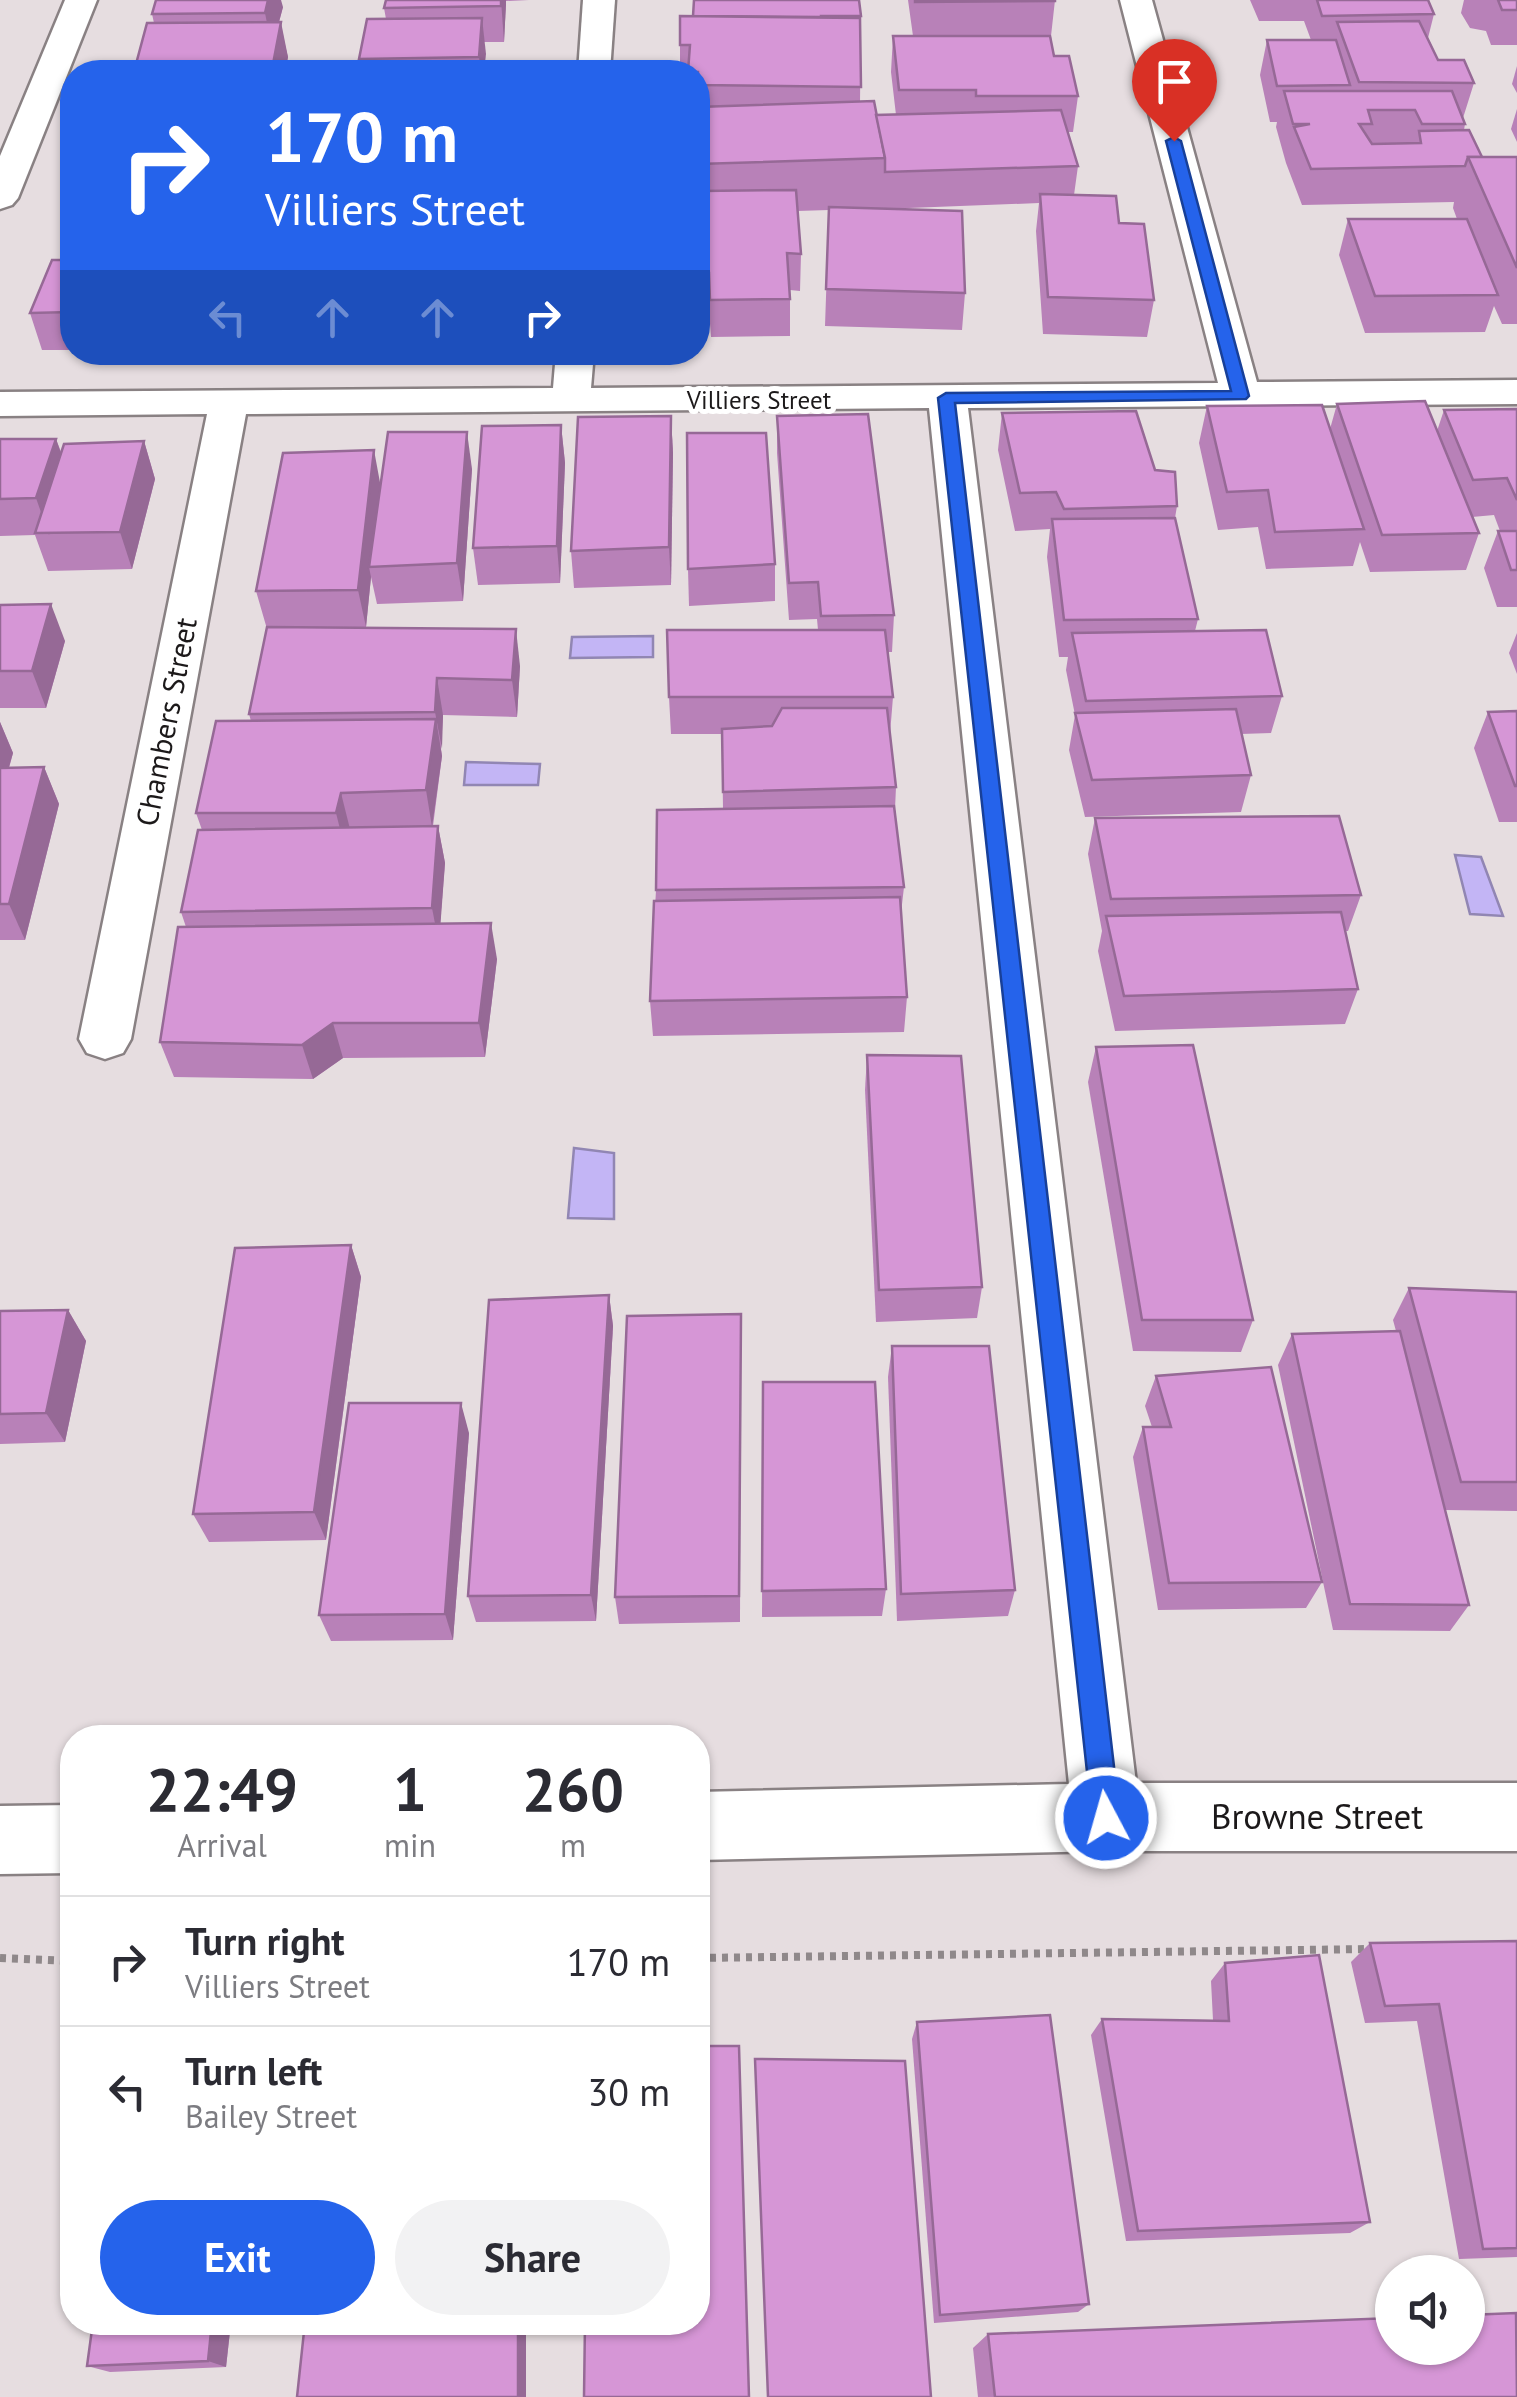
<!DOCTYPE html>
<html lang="en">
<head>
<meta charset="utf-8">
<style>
	body { margin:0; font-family:"PT Sans",sans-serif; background:#f2f2f3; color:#2b2b33; height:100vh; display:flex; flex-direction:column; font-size:38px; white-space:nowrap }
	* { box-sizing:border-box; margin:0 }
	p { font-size:32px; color:#7c7c81 }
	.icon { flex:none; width:55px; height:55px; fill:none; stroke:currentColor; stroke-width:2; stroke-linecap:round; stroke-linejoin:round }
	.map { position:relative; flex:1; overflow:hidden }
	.details { position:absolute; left:60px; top:1725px; width:650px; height:610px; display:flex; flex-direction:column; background:#fff; border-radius:40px; box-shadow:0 2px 8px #0004 }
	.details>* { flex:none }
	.guide { position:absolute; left:60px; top:60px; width:650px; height:305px; border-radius:40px; box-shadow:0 2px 8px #0004; background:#2563eb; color:#fff; overflow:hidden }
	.tools { position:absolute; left:1375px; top:2255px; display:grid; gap:20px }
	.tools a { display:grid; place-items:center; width:110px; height:110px; border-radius:50%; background:#fff; box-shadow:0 2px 8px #0004; font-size:50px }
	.pin { position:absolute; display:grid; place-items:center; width:85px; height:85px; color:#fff; margin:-102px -42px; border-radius:50% 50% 50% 0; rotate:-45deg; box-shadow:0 0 10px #0007 }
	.pin .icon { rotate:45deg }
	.me { position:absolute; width:110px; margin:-55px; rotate:354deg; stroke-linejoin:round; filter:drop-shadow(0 0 8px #0008) }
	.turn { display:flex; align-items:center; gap:35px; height:210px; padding:0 40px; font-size:45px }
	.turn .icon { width:130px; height:130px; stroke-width:2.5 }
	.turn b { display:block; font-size:70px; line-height:85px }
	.lanes { display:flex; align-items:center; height:95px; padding:0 40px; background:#0003; justify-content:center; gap:50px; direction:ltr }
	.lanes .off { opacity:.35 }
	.eta { display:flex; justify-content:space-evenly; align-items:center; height:170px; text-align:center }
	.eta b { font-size:60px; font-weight:600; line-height:70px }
	.action { display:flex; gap:20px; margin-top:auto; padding:20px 40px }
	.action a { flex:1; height:115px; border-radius:60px; background:#2563eb; color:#fff; font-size:40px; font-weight:600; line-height:115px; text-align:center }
	.action a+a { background:#f2f2f3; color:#2b2b33 }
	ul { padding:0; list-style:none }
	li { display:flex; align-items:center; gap:30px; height:130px; padding:0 40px; border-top:2px solid #e1e1e2 }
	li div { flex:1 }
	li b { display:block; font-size:38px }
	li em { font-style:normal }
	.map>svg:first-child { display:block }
	.water { fill:#c3b5f5; stroke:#9186b3; stroke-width:2.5 }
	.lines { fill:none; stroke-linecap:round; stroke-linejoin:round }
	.minor-casing { stroke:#898183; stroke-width:5 }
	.path { stroke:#8f888a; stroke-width:8; stroke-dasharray:6 6; stroke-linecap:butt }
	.minor { fill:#fff; fill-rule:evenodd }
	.wall { fill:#b881b8 }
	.shaded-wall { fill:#966996 }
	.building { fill:#d696d6; stroke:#966996; stroke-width:2.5 }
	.route { fill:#2563eb; stroke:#184099; stroke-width:2.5 }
	.labels { text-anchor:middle; stroke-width:10; stroke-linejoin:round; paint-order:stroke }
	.far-street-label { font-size:25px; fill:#1c191a; stroke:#fff }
	.street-label { font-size:30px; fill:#1c191a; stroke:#fff }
	.near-street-label { font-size:35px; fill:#1c191a; stroke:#fff }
</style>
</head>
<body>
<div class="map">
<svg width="1517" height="2397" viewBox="0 0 1517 2397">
	<rect width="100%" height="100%" fill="#e6dde0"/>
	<!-- water -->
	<g class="water">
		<polygon points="653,636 653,657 570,658 572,637"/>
		<polygon points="466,762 540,764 538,785 464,785"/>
		<polygon points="1455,855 1481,857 1503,916 1470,914"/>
		<polygon points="574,1148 614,1153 614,1219 568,1218"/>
	</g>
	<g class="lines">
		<defs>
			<g id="minor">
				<polygon points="65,0 97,0 18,198 12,205 0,209 0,156"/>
				<polygon points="583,0 615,0 610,72 578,72"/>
				<polygon points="1120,0 1152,0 1257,382 1517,380 1517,404 968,408 1136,1783 1517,1783 1517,1851 1106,1851 698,1860 698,1792 1069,1784 929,408 246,414 131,1039 123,1053 105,1059 87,1053 79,1039 207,414 0,416 0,392 553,388 556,352 594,352 591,388 1218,383"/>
				<polygon points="72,1805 72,1873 0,1874 0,1806"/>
			</g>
		</defs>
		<!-- minor casing -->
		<use href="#minor" class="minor-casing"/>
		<!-- path -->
		<g class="path">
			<polyline points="0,1958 72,1961"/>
			<polyline points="698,1958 1371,1949"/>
		</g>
		<!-- minor -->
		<use href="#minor" class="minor"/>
	</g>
	<!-- wall -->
	<g class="wall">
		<polygon points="386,0 529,0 506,1 504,42 484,42 484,72 361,72 359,59 386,19 384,8"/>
		<polygon points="908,0 1055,0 1051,36 1054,56 1078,96 1073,132 1068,132 1078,166 1074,195 1119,223 1154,300 1147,337 1043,334 1036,231 1039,203 883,209 965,293 962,330 825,326 829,210 797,211 801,254 800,291 790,290 790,336 711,337 709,310 698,310 698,220 702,220 702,215 698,215 698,72 680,72 680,16 861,16 860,102 876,115 896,115 891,72 893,36 913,36"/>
		<polygon points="1250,0 1428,0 1434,14 1428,38 1438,60 1474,83 1463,118 1465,124 1464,130 1482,157 1517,157 1517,324 1502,324 1494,306 1485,332 1365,333 1339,255 1348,219 1457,219 1453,208 1454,202 1302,205 1286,163 1276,127 1277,122 1270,122 1260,75 1267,40 1311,40 1304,21 1259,21"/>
		<polygon points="1464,0 1517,0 1517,45 1491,45 1486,31 1470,28 1461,13"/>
		<polygon points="283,7 279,22 288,57 285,72 138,72 136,64 154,23 152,14"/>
		<polygon points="1517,66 1517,93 1512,84"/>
		<polygon points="1517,109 1517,142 1511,129"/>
		<polygon points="72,213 72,350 42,350 30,313 70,260 63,238"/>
		<polygon points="1337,404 1437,431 1444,410 1517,409 1517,607 1497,607 1484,568 1498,531 1500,531 1494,515 1472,517 1479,533 1466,570 1370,572 1360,542 1353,566 1266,569 1258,527 1218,530 1199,443 1207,406 1330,429"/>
		<polygon points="1002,413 1155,470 1177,506 1175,518 1198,619 1195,631 1282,696 1271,733 1241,734 1251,775 1241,812 1085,817 1069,750 1075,715 1066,670 1068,657 1059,657 1047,557 1050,529 1015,531 998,450"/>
		<polygon points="671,416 673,453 671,585 574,588 571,551"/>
		<polygon points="777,416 894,615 892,652 888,652 893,697 890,734 896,787 895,809 904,887 901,913 907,997 904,1032 653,1036 650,1001 656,890 723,809 722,734 671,734 669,697 818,630 817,619 789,620 777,453"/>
		<polygon points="561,425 565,463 560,583 478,585 473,548"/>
		<polygon points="0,439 56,439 61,452 144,441 155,479 132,569 48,571 35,535 0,536"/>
		<polygon points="472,469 463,601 377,604 371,577 366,627 326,628 520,666 517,717 443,715 441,749 442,756 433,826 438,826 445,863 440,924 497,959 485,1057 343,1058 313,1079 174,1077 160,1042 186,927 181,912 202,830 196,813 251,721 249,714 267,629 256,591 381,486"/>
		<polygon points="775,564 775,601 689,606 688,569"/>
		<polygon points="0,605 65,641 46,708 0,708"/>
		<polygon points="1517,633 1517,674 1509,653"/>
		<polygon points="1517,711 1517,822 1499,822 1474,748 1488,712"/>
		<polygon points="0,722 13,753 9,768 44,767 59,804 25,940 0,940"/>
		<polygon points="1095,818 1361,895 1348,931 1345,931 1358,989 1345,1024 1115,1031 1098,951 1102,931 1088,854"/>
		<polygon points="1096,1047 1253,1320 1241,1352 1133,1351 1088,1082"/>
		<polygon points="867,1055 982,1287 977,1318 876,1322 865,1090"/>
		<polygon points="351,1245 361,1277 326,1540 209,1542 193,1514"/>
		<polygon points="1409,1288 1517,1292 1517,1511 1445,1510 1469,1605 1450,1631 1333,1630 1278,1365 1292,1334 1396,1331 1393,1320"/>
		<polygon points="609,1295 613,1326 596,1621 476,1622 468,1596"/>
		<polygon points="68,1310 86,1341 65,1442 0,1444 0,1311"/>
		<polygon points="741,1314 740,1622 619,1624 615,1597"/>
		<polygon points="892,1346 1015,1590 1008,1616 897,1621 888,1377"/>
		<polygon points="1156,1376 1322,1582 1306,1608 1158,1610 1133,1457 1143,1427 1152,1427 1145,1406"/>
		<polygon points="763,1382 886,1589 882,1616 762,1617"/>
		<polygon points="469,1433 453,1640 331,1641 319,1615"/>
		<polygon points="1517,1941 1517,2257 1459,2259 1417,2021 1365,2023 1351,1962 1370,1943"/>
		<polygon points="1225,1963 1370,2222 1350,2233 1126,2241 1091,2035 1102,2019 1213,2020 1211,1981"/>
		<polygon points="917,2022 1089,2304 1078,2312 934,2323 912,2039"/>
		<polygon points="231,2322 226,2367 110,2372 87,2366"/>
		<polygon points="988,2334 1517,2397 978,2397 973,2348"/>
	</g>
	<!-- shaded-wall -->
	<g class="shaded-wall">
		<polygon points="268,0 281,0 283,7 272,48 265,13"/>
		<polygon points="501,0 506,0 506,5 504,42"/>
		<polygon points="482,18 486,54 484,72 481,72 479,57"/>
		<polygon points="281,22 288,57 285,72 274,72 273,64"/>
		<polygon points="671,416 673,453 671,585 669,547"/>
		<polygon points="561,425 565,463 560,583 557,546"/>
		<polygon points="467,432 472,469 463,601 457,563"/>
		<polygon points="56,439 69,476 49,535 36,498"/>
		<polygon points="144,441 155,479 132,569 120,532"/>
		<polygon points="374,450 381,488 369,567 371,577 366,627 358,590"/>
		<polygon points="51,604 65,641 46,708 32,671"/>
		<polygon points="516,629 520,666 517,717 512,680"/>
		<polygon points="437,678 443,715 442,749 435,712"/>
		<polygon points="436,719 442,756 432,827 426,790"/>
		<polygon points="0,722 13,753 0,798"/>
		<polygon points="44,767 59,804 25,940 9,904"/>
		<polygon points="341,793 350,829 345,849 336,813"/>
		<polygon points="438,826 445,863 439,944 432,908"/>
		<polygon points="491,923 497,959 485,1057 479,1023"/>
		<polygon points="333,1023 343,1058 313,1079 302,1045"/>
		<polygon points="351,1245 361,1277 326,1540 314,1512"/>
		<polygon points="609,1295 613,1326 596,1621 591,1595"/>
		<polygon points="68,1310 86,1341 65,1442 46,1413"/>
		<polygon points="461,1403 469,1433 453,1640 445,1614"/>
		<polygon points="212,2322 231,2322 226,2367 208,2361"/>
		<rect x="518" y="2322" width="8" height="75"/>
	</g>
	<!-- building -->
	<g class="building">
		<polygon points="156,0 268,0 265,13 152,14"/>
		<polygon points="386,0 501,0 501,6 384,8"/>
		<polygon points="694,0 859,0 861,16 821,16 821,17 693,16"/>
		<polygon points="915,0 1055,0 1055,1 915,2"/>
		<polygon points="1317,0 1428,0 1434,14 1322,16"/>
		<polygon points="1498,0 1517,0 1517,10 1502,10"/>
		<polygon points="680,16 860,18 861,87 698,85 698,72 688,72 690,45 680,45"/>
		<polygon points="482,18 479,57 359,59 367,19"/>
		<polygon points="1419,21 1438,60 1464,60 1474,83 1359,82 1337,22"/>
		<polygon points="281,22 273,64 136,64 147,23"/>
		<polygon points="893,36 1050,36 1054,56 1069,56 1078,96 976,96 976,90 899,90"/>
		<polygon points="1267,40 1336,40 1350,85 1277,86"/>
		<polygon points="1284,91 1452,91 1465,124 1422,124 1415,110 1368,110 1372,124 1359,124 1372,144 1421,143 1419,131 1469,130 1482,157 1468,157 1465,166 1311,169 1294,127 1310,124 1293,124"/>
		<polygon points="874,101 885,158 698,164 698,107"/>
		<polygon points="1061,110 1078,166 885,172 885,158 876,115"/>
		<polygon points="1468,157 1517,157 1517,268"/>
		<polygon points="796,190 801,254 787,253 790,299 710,300 709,273 698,273 698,220 702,220 701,191"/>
		<polygon points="1040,194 1116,196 1119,223 1144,224 1154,300 1048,297"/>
		<polygon points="829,207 962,211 965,293 826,289"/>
		<polygon points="72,213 72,238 63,238"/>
		<polygon points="1348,219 1467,219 1498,295 1375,296"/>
		<polygon points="52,260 72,260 72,312 30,313"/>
		<polygon points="1425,401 1479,533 1382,535 1337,404"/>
		<polygon points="1322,405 1364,529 1275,532 1268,490 1227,492 1207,406"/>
		<polygon points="1517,409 1517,500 1507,478 1473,480 1444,410"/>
		<polygon points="1136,411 1155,470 1175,472 1177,506 1064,509 1056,492 1020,493 1002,413"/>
		<polygon points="868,414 894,615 821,616 818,582 789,583 777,416"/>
		<polygon points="671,416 669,547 571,551 578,417"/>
		<polygon points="561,425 557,546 473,548 482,426"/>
		<polygon points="388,432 467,432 457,563 369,567"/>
		<polygon points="687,433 766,433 775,564 688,569"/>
		<polygon points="0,439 56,439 36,498 0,499"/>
		<polygon points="144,441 120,532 35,533 64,444"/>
		<polygon points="374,450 358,590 256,591 283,453"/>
		<polygon points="1175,518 1198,619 1064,620 1052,519"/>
		<polygon points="1498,531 1517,531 1517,570 1511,570"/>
		<polygon points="51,604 32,671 0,671 0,605"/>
		<polygon points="267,627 516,629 512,680 437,678 435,712 249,714"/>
		<polygon points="667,630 885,630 893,697 669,697"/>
		<polygon points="1266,630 1282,696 1086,701 1072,633"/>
		<polygon points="782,708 887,708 896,787 723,792 722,729 772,726"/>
		<polygon points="1236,709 1251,775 1092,780 1075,713"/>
		<polygon points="1517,711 1517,786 1515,786 1488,712"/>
		<polygon points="436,719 426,790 341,793 336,813 196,813 216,721"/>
		<polygon points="44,767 9,904 0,904 0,768"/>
		<polygon points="894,806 904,887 656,890 657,810"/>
		<polygon points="1339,816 1361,895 1111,899 1095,818"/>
		<polygon points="438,826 432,908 181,912 198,830"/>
		<polygon points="900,897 907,997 650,1001 654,901"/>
		<polygon points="1341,912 1358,989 1124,996 1106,916"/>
		<polygon points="491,923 479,1023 333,1023 302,1045 160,1042 178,927"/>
		<polygon points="1193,1045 1253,1320 1142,1320 1096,1047"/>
		<polygon points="867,1055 961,1056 982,1287 879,1290"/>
		<polygon points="351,1245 314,1512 193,1514 235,1248"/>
		<polygon points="1409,1288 1517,1292 1517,1482 1461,1482"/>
		<polygon points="609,1295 591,1595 468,1596 489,1300"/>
		<polygon points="68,1310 46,1413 0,1414 0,1311"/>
		<polygon points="741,1314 739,1596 615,1597 627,1316"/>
		<polygon points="1400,1331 1469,1605 1350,1604 1292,1334"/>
		<polygon points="892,1346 989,1346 1015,1590 901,1594"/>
		<polygon points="1271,1367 1322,1582 1169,1583 1143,1427 1171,1427 1156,1376"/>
		<polygon points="763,1382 875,1382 886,1589 762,1591"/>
		<polygon points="349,1403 461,1403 445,1614 319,1615"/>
		<polygon points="1517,1941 1517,2248 1483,2249 1439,2004 1385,2006 1370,1943"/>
		<polygon points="1319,1955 1370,2222 1138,2231 1102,2019 1229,2021 1225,1963"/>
		<polygon points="1050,2015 1089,2304 940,2315 917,2022"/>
		<polygon points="698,2046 739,2046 749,2397 584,2397 585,2322 698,2322"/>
		<polygon points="755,2059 905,2061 931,2397 768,2397"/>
		<polygon points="1516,2313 1517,2397 995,2397 988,2334 1392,2318 1392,2348 1468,2348 1468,2315"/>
		<polygon points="93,2322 212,2322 208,2361 87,2366"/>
		<polygon points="305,2322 518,2322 518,2397 297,2397"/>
	</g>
	<!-- route -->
	<polygon class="route" points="1174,137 1181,141 1249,396 1246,399 955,403 1120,1818 1116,1827 1106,1831 1096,1827 1092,1818 938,398 946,393 1231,391 1166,141"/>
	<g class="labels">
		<!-- far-street labels -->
		<g class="far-street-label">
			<text x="759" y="409">Villiers Street</text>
		</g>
		<!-- street labels -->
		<g class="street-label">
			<text transform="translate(167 722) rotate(-79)" y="10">Chambers Street</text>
		</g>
		<!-- near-street labels -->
		<g class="near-street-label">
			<text x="1317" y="1829">Browne Street</text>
		</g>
	</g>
</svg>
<div class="tools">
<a><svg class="icon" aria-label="sound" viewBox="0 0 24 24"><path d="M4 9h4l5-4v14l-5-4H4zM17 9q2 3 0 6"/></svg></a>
</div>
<div class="pin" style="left:1174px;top:141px;background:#d93025"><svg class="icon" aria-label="arrive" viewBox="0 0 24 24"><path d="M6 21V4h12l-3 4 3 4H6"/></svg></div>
<svg class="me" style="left:1106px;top:1818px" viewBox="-20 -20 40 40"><circle r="17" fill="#2563eb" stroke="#fff" stroke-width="3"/><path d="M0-11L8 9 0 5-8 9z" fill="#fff"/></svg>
<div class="guide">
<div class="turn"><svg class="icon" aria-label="right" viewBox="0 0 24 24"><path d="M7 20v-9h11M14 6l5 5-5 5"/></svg><div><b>170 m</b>Villiers Street</div></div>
<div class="lanes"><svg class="icon off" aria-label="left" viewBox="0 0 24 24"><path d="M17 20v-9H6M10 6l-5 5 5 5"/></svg><svg class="icon off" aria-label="ahead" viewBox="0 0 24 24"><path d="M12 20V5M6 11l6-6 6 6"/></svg><svg class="icon off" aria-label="ahead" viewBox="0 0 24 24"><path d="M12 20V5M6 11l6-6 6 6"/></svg><svg class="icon" aria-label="right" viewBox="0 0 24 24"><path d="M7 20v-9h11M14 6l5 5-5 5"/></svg></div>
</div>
<section class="details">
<div class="eta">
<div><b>22:49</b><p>Arrival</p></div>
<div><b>1</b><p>min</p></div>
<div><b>260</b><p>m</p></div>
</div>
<ul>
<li><svg class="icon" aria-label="right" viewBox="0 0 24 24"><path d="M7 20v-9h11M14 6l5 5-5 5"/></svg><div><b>Turn right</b><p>Villiers Street</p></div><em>170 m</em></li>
<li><svg class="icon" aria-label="left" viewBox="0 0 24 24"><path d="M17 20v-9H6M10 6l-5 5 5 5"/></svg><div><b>Turn left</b><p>Bailey Street</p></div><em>30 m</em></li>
</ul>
<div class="action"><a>Exit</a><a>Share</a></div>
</section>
</div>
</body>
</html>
